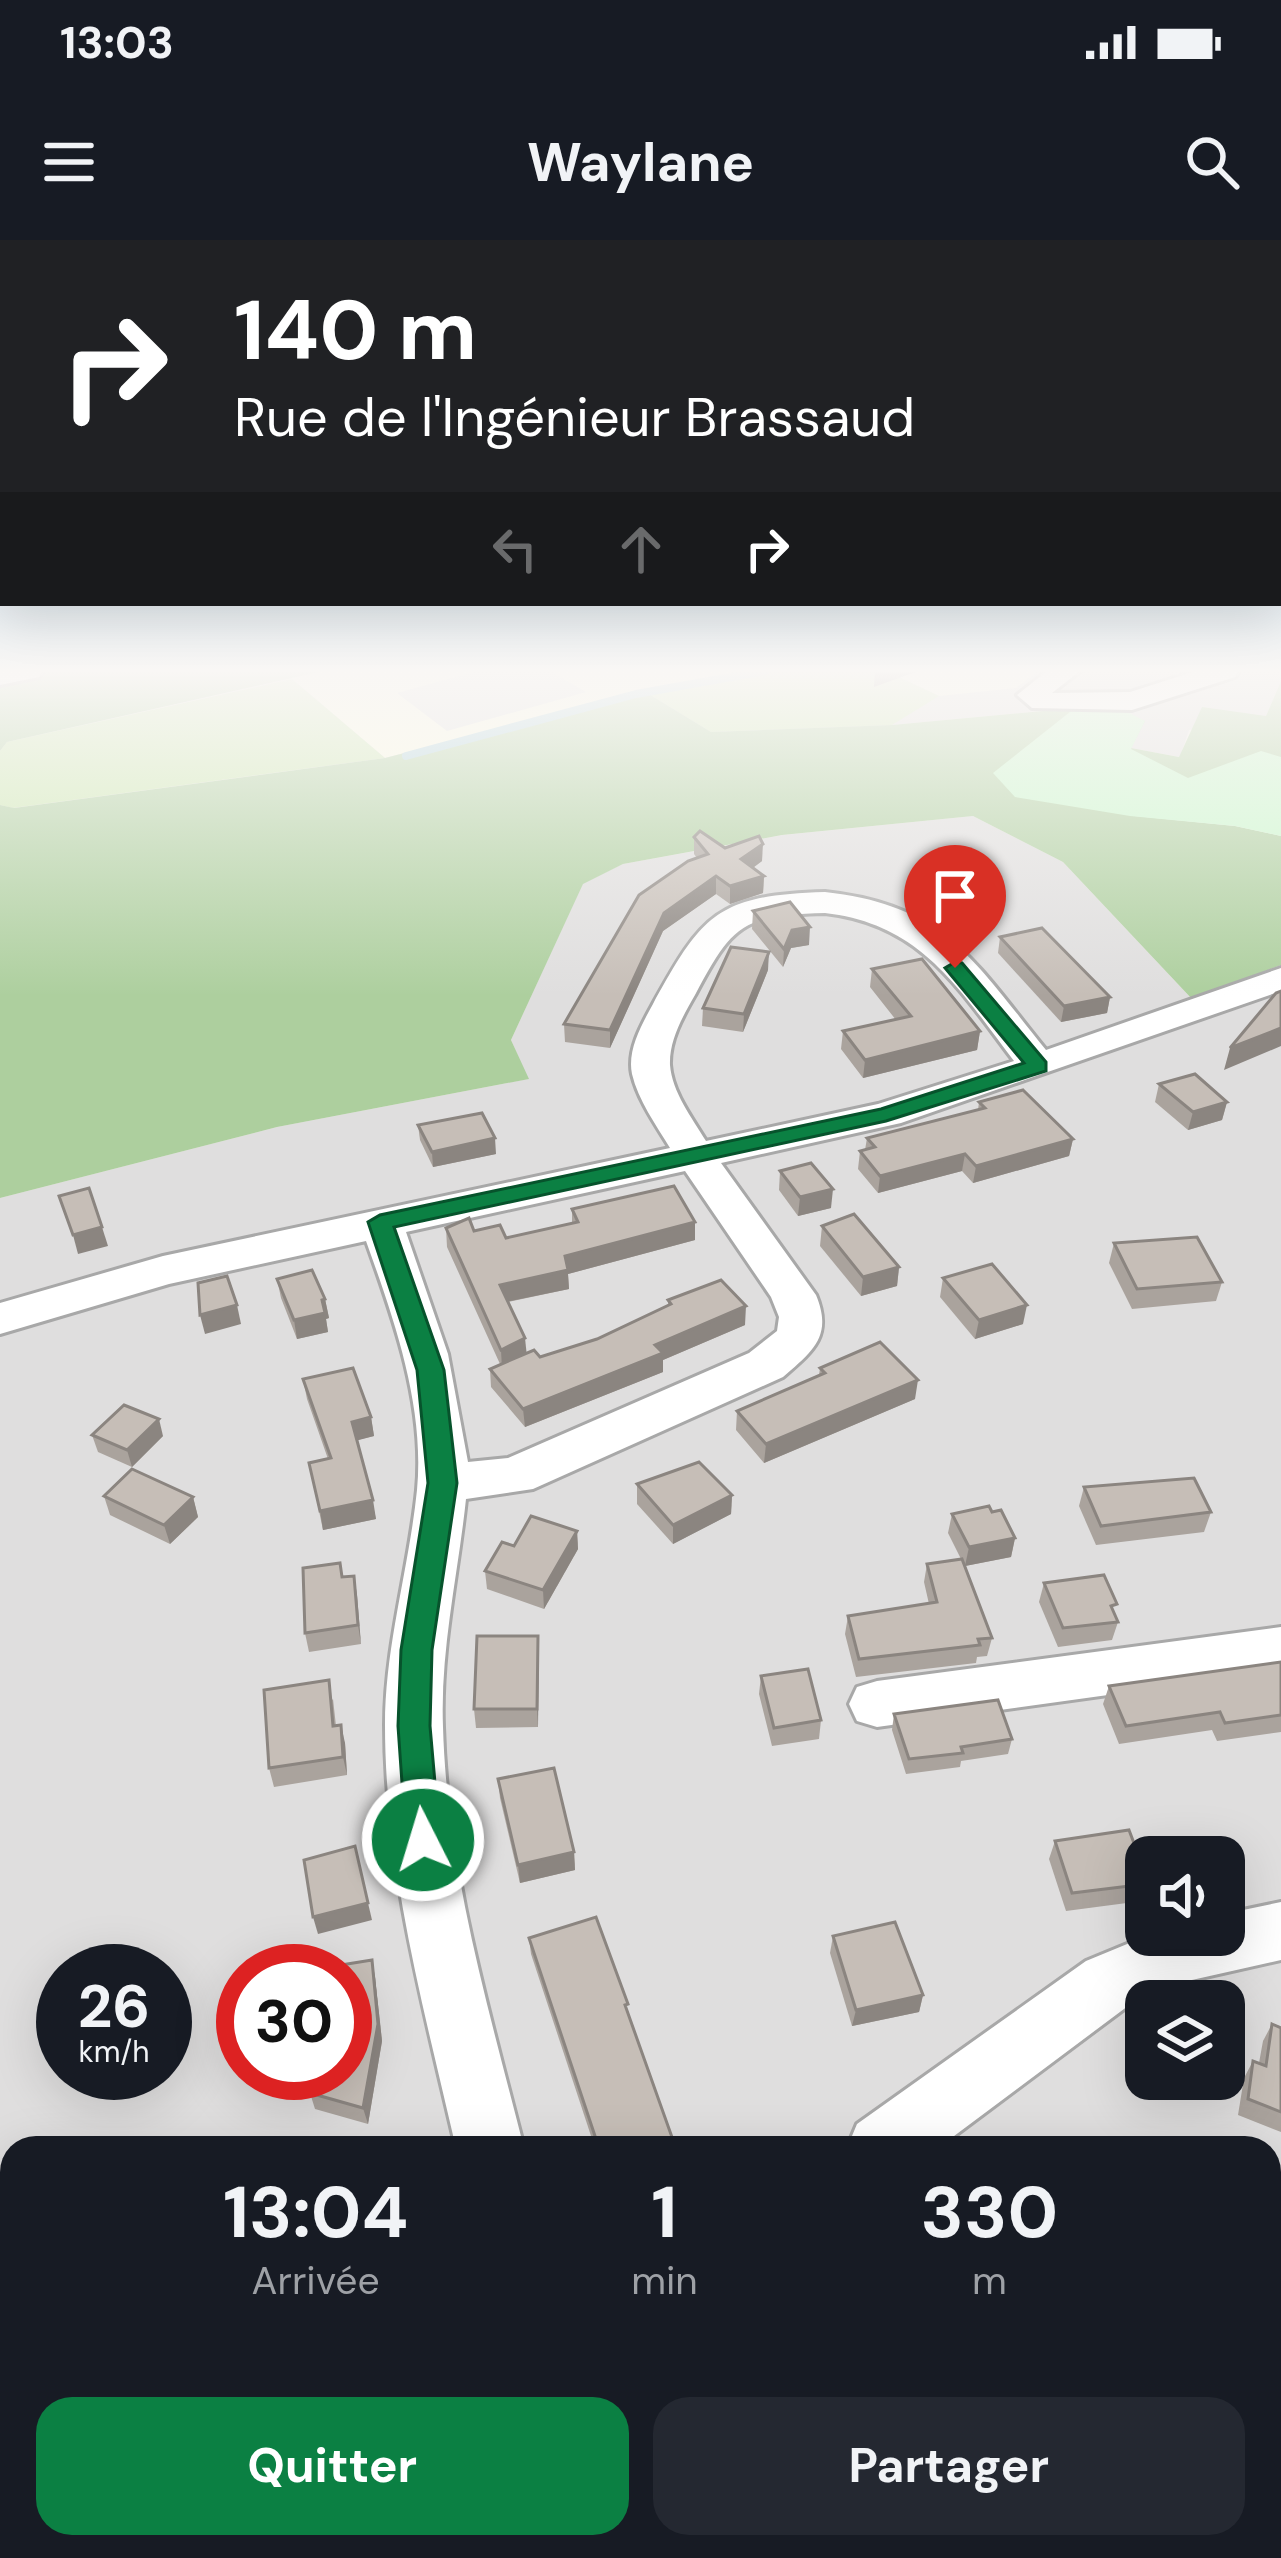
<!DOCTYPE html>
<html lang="fr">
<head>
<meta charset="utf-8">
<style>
	body { margin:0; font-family:"DM Sans",sans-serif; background:#242831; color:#f1f3f6; height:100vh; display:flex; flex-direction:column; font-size:45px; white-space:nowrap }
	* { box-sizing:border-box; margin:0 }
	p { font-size:39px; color:#9ea1a6 }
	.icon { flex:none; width:66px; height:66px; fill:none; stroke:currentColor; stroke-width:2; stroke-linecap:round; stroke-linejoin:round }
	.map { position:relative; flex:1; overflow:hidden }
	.panel { position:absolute; left:0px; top:1896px; width:1281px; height:423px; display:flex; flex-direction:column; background:#171b24; border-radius:36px 36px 0 0; box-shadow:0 12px 48px #0002 }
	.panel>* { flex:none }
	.hud { position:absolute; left:0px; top:0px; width:1281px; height:366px; box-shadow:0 12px 48px #0002; background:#202124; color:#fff; overflow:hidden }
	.controls { position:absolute; left:1125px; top:1596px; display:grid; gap:24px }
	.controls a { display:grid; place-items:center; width:120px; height:120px; border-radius:24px; background:#171b24; box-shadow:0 12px 48px #0002; font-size:60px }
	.speed { position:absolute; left:36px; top:1704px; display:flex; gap:24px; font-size:60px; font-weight:700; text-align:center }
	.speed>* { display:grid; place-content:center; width:156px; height:156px; border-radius:50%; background:#171b24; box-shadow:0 12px 48px #0002; line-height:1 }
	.speed small { font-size:30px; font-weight:400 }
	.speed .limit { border:18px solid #d22; background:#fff; color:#111 }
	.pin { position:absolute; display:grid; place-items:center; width:102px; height:102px; color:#fff; margin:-123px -51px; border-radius:50% 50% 50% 0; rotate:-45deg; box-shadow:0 0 12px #0007 }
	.pin .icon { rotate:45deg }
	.me { position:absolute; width:132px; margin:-66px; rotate:355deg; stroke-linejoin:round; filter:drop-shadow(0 0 9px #0008) }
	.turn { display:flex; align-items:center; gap:42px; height:252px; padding:0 36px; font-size:54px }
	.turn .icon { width:156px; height:156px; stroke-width:2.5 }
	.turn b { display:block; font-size:84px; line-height:102px }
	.lanes { display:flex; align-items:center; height:114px; padding:0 36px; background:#0003; justify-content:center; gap:60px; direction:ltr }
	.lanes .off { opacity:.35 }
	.eta { display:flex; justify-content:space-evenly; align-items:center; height:204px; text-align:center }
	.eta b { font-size:72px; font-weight:700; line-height:84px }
	.button { display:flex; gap:24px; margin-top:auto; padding:24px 36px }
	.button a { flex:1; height:138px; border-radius:36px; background:#0b8043; color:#fff; font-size:48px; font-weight:700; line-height:138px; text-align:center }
	.button a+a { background:#242831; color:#f1f3f6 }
	.status { display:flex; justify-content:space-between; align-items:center; height:84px; padding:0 60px; background:#171b24; direction:ltr }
	.status svg { height:33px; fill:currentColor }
	header { display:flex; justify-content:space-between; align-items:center; height:156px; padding:0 36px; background:#171b24; font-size:54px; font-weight:700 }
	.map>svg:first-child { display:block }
	.residential { fill:#dfdede; fill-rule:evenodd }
	.education { fill:#fefee4 }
	.grass { fill:#cce9b0 }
	.forest { fill:#adcf9e }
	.park { fill:#c8f9cb }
	.parking { fill:#e1e1e1 }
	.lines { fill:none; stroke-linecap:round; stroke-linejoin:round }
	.stream { stroke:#aad2dd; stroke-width:8 }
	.minor-casing { stroke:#a8a8a8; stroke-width:6 }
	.minor { fill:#fff; fill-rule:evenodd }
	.wall { fill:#aaa39d }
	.shaded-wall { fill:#8b8580 }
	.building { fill:#c6beb7; stroke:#8b8580; stroke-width:3 }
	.route { fill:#0b8043; stroke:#07532c; stroke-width:3 }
</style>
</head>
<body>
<div class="status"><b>13:03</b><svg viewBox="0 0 49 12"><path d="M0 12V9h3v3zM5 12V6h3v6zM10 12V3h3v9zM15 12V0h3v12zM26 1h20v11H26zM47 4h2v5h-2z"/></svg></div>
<header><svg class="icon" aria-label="menu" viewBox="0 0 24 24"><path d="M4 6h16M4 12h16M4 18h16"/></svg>Waylane<svg class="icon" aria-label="search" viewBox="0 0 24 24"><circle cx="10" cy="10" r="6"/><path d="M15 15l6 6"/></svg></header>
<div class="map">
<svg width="1281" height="2318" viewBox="0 0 1281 2318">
	<rect width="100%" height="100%" fill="#f1eee8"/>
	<!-- residential -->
	<g class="residential">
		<polygon points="323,431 1279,431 1281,441 1266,476 1189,490 1180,517 1130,508 1075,468 892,485 711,492 644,451 385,518 292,439"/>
		<path d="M973 576 1063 622 1192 759 1281 725V2318H0V958L277 887 528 839 511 800 583 643 623 624 783 595ZM1146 1617H1224V1695H1146ZM63 1731H165V1833H63ZM243 1731H345V1833H243ZM1146 1761H1224V1839H1146ZM12 1908H1269V2307H12Z"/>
	</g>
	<!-- education -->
	<g class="education">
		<polygon points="297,431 758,431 644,451 385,518 292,439"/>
		<polygon points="886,431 1038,431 1016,448 939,456"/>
	</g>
	<!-- grass -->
	<g class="grass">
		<polygon points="758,431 886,431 939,456 892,485 711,492 644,451"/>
		<polygon points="292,439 385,518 13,568 0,565 0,511 7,502"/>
	</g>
	<!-- forest -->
	<g class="forest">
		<polygon points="0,431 323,431 7,502 0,511"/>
		<polygon points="1281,441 1281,534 1135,576 1235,586 1281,596 1281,725 1192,759 1063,622 973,576 782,595 623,624 583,644 511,800 529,839 277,887 0,958 0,565 14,568 385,518 644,451 711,492 892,485 1075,468 1145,481 1131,508 1179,517 1202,467 1266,476"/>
	</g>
	<!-- park -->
	<polygon class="park" points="1075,468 1119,468 1145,481 1131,509 1188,538 1261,511 1281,517 1281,596 1235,586 1130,576 1015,557 993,533"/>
	<!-- parking -->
	<polygon class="parking" points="477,431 550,431 586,452 447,491 397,453"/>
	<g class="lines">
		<!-- stream -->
		<polyline class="stream" points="406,516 636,454 765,431"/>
		<defs>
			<g id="minor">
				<polygon points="0,431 43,431 39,437 0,445"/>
				<polygon points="1047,431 1080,431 1052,453 1130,452 1196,431 1239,431 1235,437 1132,470 1032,468 1017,455"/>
				<path d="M825 652C946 665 975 723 1046 810L1281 728V751L901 883 721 923 816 1055C833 1096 813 1111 783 1137L533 1249 466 1259C458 1335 440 1410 443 1487 447 1630 489 1770 524 1908H456C424 1769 385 1629 385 1485 385 1405 409 1329 417 1250 425 1166 394 1079 366 1001L169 1044 0 1094V1063L163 1016 670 908C656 885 638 860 632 834 627 810 642 784 653 764 702 675 717 655 825 652ZM825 673C922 684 959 749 1014 821L878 864 706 901C692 878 672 852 670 825 669 800 683 776 695 755 732 685 742 675 825 673ZM685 931 771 1057 779 1077 777 1091 749 1113 508 1218 468 1222 448 1114 406 992Z"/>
				<polygon points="1281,1387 1281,1431 877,1487 857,1481 849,1464 857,1447 877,1441"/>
				<polygon points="1281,1662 1281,1720 1183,1742 1132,1763 938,1908 847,1908 857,1884 1086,1721 1149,1695 1224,1695 1224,1674"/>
				<polygon points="494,2307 576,2307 571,2318 490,2318"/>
				<polygon points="741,2307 842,2307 846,2318 746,2318"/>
			</g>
		</defs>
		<!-- minor casing -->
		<use href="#minor" class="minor-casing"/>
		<!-- minor -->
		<use href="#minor" class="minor"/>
	</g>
	<!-- wall -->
	<g class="wall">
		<polygon points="694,597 762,621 753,628 764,636 763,653 730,664 716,654 663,691 610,808 565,802 564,784 697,618 694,614"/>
		<polygon points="753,671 809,705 791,708 783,727 752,689"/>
		<polygon points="1000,697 1110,757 1107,773 1061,782 998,713"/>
		<polygon points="872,729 980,791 977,810 863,838 841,809 843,791 896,780 870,747"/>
		<polygon points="768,730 743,792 702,786 703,768"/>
		<polygon points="1159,844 1227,862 1222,880 1188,890 1155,862"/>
		<polygon points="979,862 1073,899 1069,916 973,943 962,931 878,953 858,929 860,911 865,910 867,898 978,870"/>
		<polygon points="418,885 496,914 433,927 420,900"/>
		<polygon points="780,931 831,968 798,976 779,950"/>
		<polygon points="572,969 695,1000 568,1034 569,1049 508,1062 526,1113 540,1117 597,1099 668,1065 668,1060 745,1085 663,1120 663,1132 525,1187 491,1147 490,1129 500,1124 447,1007 446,988 474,991 506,998 572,983"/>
		<polygon points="822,986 899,1027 897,1046 861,1056 820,1006"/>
		<polygon points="1114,1003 1222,1042 1216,1061 1132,1069 1109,1023"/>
		<polygon points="943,1038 1023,1084 975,1099 940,1057"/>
		<polygon points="277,1039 325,1059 329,1078 326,1079 328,1092 297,1099 281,1058"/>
		<polygon points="820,1128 915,1159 764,1223 736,1190 737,1171 819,1135"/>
		<polygon points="303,1139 371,1177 374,1196 357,1200 376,1279 323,1290 309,1223 328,1219 307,1159"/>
		<polygon points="92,1195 163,1196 132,1227 98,1212"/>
		<polygon points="637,1244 732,1255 731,1274 673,1304 637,1264"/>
		<polygon points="1084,1247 1211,1272 1204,1292 1096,1305 1079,1266"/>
		<polygon points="104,1256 193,1257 198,1277 170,1304 110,1275"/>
		<polygon points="992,1272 1015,1298 1011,1317 965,1326 992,1398 987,1416 977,1417 976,1423 856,1437 845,1394 848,1376 929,1364 924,1342 927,1324 961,1319 948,1293 952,1274"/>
		<polygon points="577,1291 578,1309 544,1369 487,1349 485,1331 514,1306"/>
		<polygon points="354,1336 361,1404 309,1412 305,1393 342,1337"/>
		<polygon points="1044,1343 1114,1373 1118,1382 1112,1400 1058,1407 1039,1362"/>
		<polygon points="538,1396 538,1487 476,1488 474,1469"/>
		<polygon points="1281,1422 1281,1492 1217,1501 1212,1490 1119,1504 1103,1464 1109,1446"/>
		<polygon points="761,1436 821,1480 819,1499 772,1506 759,1454"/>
		<polygon points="333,1459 336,1486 345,1503 347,1535 274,1547 269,1528"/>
		<polygon points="894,1474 1012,1499 1008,1514 961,1521 960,1527 906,1534 892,1490"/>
		<polygon points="498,1539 574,1612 575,1630 520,1643 500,1558"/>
		<polygon points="1055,1601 1146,1635 1146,1651 1142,1661 1066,1671 1049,1619"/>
		<polygon points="833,1696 923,1755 919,1772 852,1786 830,1713"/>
		<polygon points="529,1698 628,1776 673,1908 595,1908 531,1714"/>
		<polygon points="375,1737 382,1801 368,1884 315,1869 310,1853"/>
		<polygon points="1272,1784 1281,1788 1281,1892 1238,1875 1244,1838 1253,1821 1259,1823 1263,1801"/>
		<polygon points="1213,2307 1269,2307 1272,2317 1239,2318"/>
	</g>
	<!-- shaded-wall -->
	<g class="shaded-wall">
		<polygon points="875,431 918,431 874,447"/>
		<polygon points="763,604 762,621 740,637 741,619"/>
		<polygon points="716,636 716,654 663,691 610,808 610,790 664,673"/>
		<polygon points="764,636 763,653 730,664 730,646"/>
		<polygon points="810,687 809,705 791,708 783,727 784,709 792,690"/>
		<polygon points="769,712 768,730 743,792 744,774"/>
		<polygon points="1110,757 1107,773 1061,782 1064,766"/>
		<polygon points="1281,788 1281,806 1224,830 1230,808"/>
		<polygon points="980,791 977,810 863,838 865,820"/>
		<polygon points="1227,862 1222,880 1188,890 1193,872"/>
		<polygon points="495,898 496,914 433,927 432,912"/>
		<polygon points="1073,899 1069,916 973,943 976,926"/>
		<polygon points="965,914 962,931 878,953 880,936"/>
		<polygon points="833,949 831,968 798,976 800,957"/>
		<polygon points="695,982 695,1000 568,1034 569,1049 501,1063 500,1045 565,1016"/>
		<polygon points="102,987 108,1006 78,1014 73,995"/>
		<polygon points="899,1027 897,1046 861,1056 863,1037"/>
		<polygon points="325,1059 329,1078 326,1079 328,1092 297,1099 294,1080"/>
		<polygon points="237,1065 241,1084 205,1094 200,1075"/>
		<polygon points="1027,1065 1023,1084 975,1099 979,1080"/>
		<polygon points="746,1066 745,1085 663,1120 663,1132 525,1187 523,1169 655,1105"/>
		<polygon points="525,1098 527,1117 502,1129 501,1110"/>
		<polygon points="918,1140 915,1159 764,1223 766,1204"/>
		<polygon points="371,1177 374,1196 355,1201 352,1182"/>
		<polygon points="159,1179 163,1196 132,1227 127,1210"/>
		<polygon points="732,1255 731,1274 673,1304 673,1285"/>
		<polygon points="193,1257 198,1277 170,1304 164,1285"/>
		<polygon points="373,1260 376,1279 323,1290 320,1271"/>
		<polygon points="577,1291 578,1309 544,1369 543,1350"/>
		<polygon points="1015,1298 1011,1317 965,1326 969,1307"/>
		<polygon points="354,1336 357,1355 361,1404 358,1385"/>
		<polygon points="538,1396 539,1415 538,1487 537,1469"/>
		<polygon points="341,1485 345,1503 347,1535 343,1517"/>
		<polygon points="574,1612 575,1630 520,1643 518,1625"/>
		<polygon points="368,1663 372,1680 318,1694 313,1677"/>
		<polygon points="372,1720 375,1737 382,1801 368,1884 363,1868"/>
		<polygon points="923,1755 919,1772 852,1786 856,1770"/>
		<polygon points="673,1900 673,1908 650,1908"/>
		<polygon points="53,2307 67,2307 64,2318 50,2318"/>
		<polygon points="329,2307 336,2307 335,2318 328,2318"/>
	</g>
	<!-- building -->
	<g class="building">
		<polygon points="700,591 725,608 759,596 763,604 741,619 764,636 730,646 716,636 664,673 610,790 564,784 639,655 688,621 708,614 694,597"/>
		<polygon points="790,662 810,687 792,690 784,709 753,671"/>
		<polygon points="1042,688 1110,757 1064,766 1000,697"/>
		<polygon points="731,707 769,712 744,774 703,768"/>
		<polygon points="922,719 980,791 865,820 843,791 911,776 872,729"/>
		<polygon points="1281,751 1281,788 1230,808 1276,753"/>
		<polygon points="1195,834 1227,862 1193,872 1159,844"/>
		<polygon points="1023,850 1073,899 976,926 965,914 880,936 860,911 875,907 867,898 985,868 979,862"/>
		<polygon points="482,873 495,898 432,912 418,885"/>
		<polygon points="811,923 833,949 800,957 780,931"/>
		<polygon points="674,946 695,982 565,1016 568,1030 500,1045 525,1098 501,1110 446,988 469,978 474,991 500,985 506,998 578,982 572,969"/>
		<polygon points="89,948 102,987 73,995 59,956"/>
		<polygon points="854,974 899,1027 863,1037 822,986"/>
		<polygon points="1197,997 1222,1042 1137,1049 1114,1003"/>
		<polygon points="992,1024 1027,1065 979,1080 943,1038"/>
		<polygon points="312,1030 325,1059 322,1060 325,1073 294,1080 277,1039"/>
		<polygon points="227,1036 237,1065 200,1075 198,1043"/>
		<polygon points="721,1040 746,1066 655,1105 663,1113 523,1169 490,1129 534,1110 540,1117 597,1099 671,1064 668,1060"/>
		<polygon points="880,1102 918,1140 766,1204 737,1171 825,1133 820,1128"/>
		<polygon points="353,1128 371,1177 352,1182 373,1260 320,1271 309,1223 331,1218 303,1139"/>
		<polygon points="124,1165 159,1179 127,1210 92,1195"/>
		<polygon points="699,1222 732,1255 673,1285 637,1244"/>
		<polygon points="132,1229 193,1257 164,1285 104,1256"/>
		<polygon points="1194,1238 1211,1272 1101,1286 1084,1247"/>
		<polygon points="989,1266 992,1272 1001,1270 1015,1298 969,1307 952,1274"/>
		<polygon points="531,1276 577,1291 543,1350 485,1331 502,1302 514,1306"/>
		<polygon points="962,1319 992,1398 978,1399 980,1405 859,1419 848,1376 937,1362 927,1324"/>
		<polygon points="340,1323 342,1337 354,1336 358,1385 305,1393 303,1328"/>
		<polygon points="1104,1335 1117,1364 1111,1366 1118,1382 1063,1388 1044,1343"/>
		<polygon points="477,1396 538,1396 537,1469 474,1469"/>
		<polygon points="1281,1422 1281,1475 1225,1483 1220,1472 1126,1486 1109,1446"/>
		<polygon points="808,1429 821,1480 774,1488 761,1436"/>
		<polygon points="329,1440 333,1486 341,1485 343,1517 269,1528 264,1450"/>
		<polygon points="998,1460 1012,1499 961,1507 963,1513 909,1519 894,1474"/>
		<polygon points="554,1528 574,1612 518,1625 498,1539"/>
		<polygon points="1129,1590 1146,1635 1146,1644 1072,1653 1055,1601"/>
		<polygon points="355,1606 368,1663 313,1677 304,1620"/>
		<polygon points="596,1677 628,1764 625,1765 673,1900 650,1908 599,1908 529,1698"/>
		<polygon points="895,1682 923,1755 856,1770 833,1696"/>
		<polygon points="372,1720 378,1784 363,1868 310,1853 310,1833 345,1833 345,1731 310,1730"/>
		<polygon points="1272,1784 1281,1788 1281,1872 1248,1859 1253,1821 1266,1826"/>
		<polygon points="1269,2212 1281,2217 1281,2241 1272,2317 1248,2307 1269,2307"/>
		<polygon points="0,2238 12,2240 12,2307 53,2307 50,2318 0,2318"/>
		<polygon points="188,2307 329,2307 328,2318 187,2318"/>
	</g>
	<!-- sky -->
	<linearGradient id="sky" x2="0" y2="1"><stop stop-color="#8fc0e4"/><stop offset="0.57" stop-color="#f9f7f5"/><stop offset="1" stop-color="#f9f7f5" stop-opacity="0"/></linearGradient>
	<rect width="1281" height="756" fill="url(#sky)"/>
	<!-- route -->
	<polygon class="route" points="955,722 962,723 1046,822 1046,831 886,881 394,987 444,1130 457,1243 432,1410 430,1486 440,1600 435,1610 423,1615 411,1610 406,1600 398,1486 401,1410 428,1243 417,1130 368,982 380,975 881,869 1024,823 945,728"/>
</svg>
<div class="controls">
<a><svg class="icon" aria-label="sound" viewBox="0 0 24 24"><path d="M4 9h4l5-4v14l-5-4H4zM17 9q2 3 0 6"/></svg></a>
<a><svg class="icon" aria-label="layers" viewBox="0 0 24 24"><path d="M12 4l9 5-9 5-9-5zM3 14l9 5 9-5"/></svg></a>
</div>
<div class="speed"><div>26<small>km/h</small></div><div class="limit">30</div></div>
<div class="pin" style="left:955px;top:728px;background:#d93025"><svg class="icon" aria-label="arrive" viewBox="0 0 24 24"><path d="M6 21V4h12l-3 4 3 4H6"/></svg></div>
<svg class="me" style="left:423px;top:1600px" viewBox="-20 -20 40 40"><circle r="17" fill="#0b8043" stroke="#fff" stroke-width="3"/><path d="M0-11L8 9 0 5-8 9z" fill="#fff"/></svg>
<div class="hud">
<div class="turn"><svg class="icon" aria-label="right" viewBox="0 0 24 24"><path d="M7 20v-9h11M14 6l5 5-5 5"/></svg><div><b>140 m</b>Rue de l'Ingénieur Brassaud</div></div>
<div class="lanes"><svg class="icon off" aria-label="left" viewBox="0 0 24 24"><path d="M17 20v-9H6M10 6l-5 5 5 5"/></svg><svg class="icon off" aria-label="ahead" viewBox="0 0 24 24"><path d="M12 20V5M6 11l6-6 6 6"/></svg><svg class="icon" aria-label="right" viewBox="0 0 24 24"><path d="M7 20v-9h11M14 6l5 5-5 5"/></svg></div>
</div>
<section class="panel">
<div class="eta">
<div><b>13:04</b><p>Arrivée</p></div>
<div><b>1</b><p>min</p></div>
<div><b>330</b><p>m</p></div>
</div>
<div class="button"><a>Quitter</a><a>Partager</a></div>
</section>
</div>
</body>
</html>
